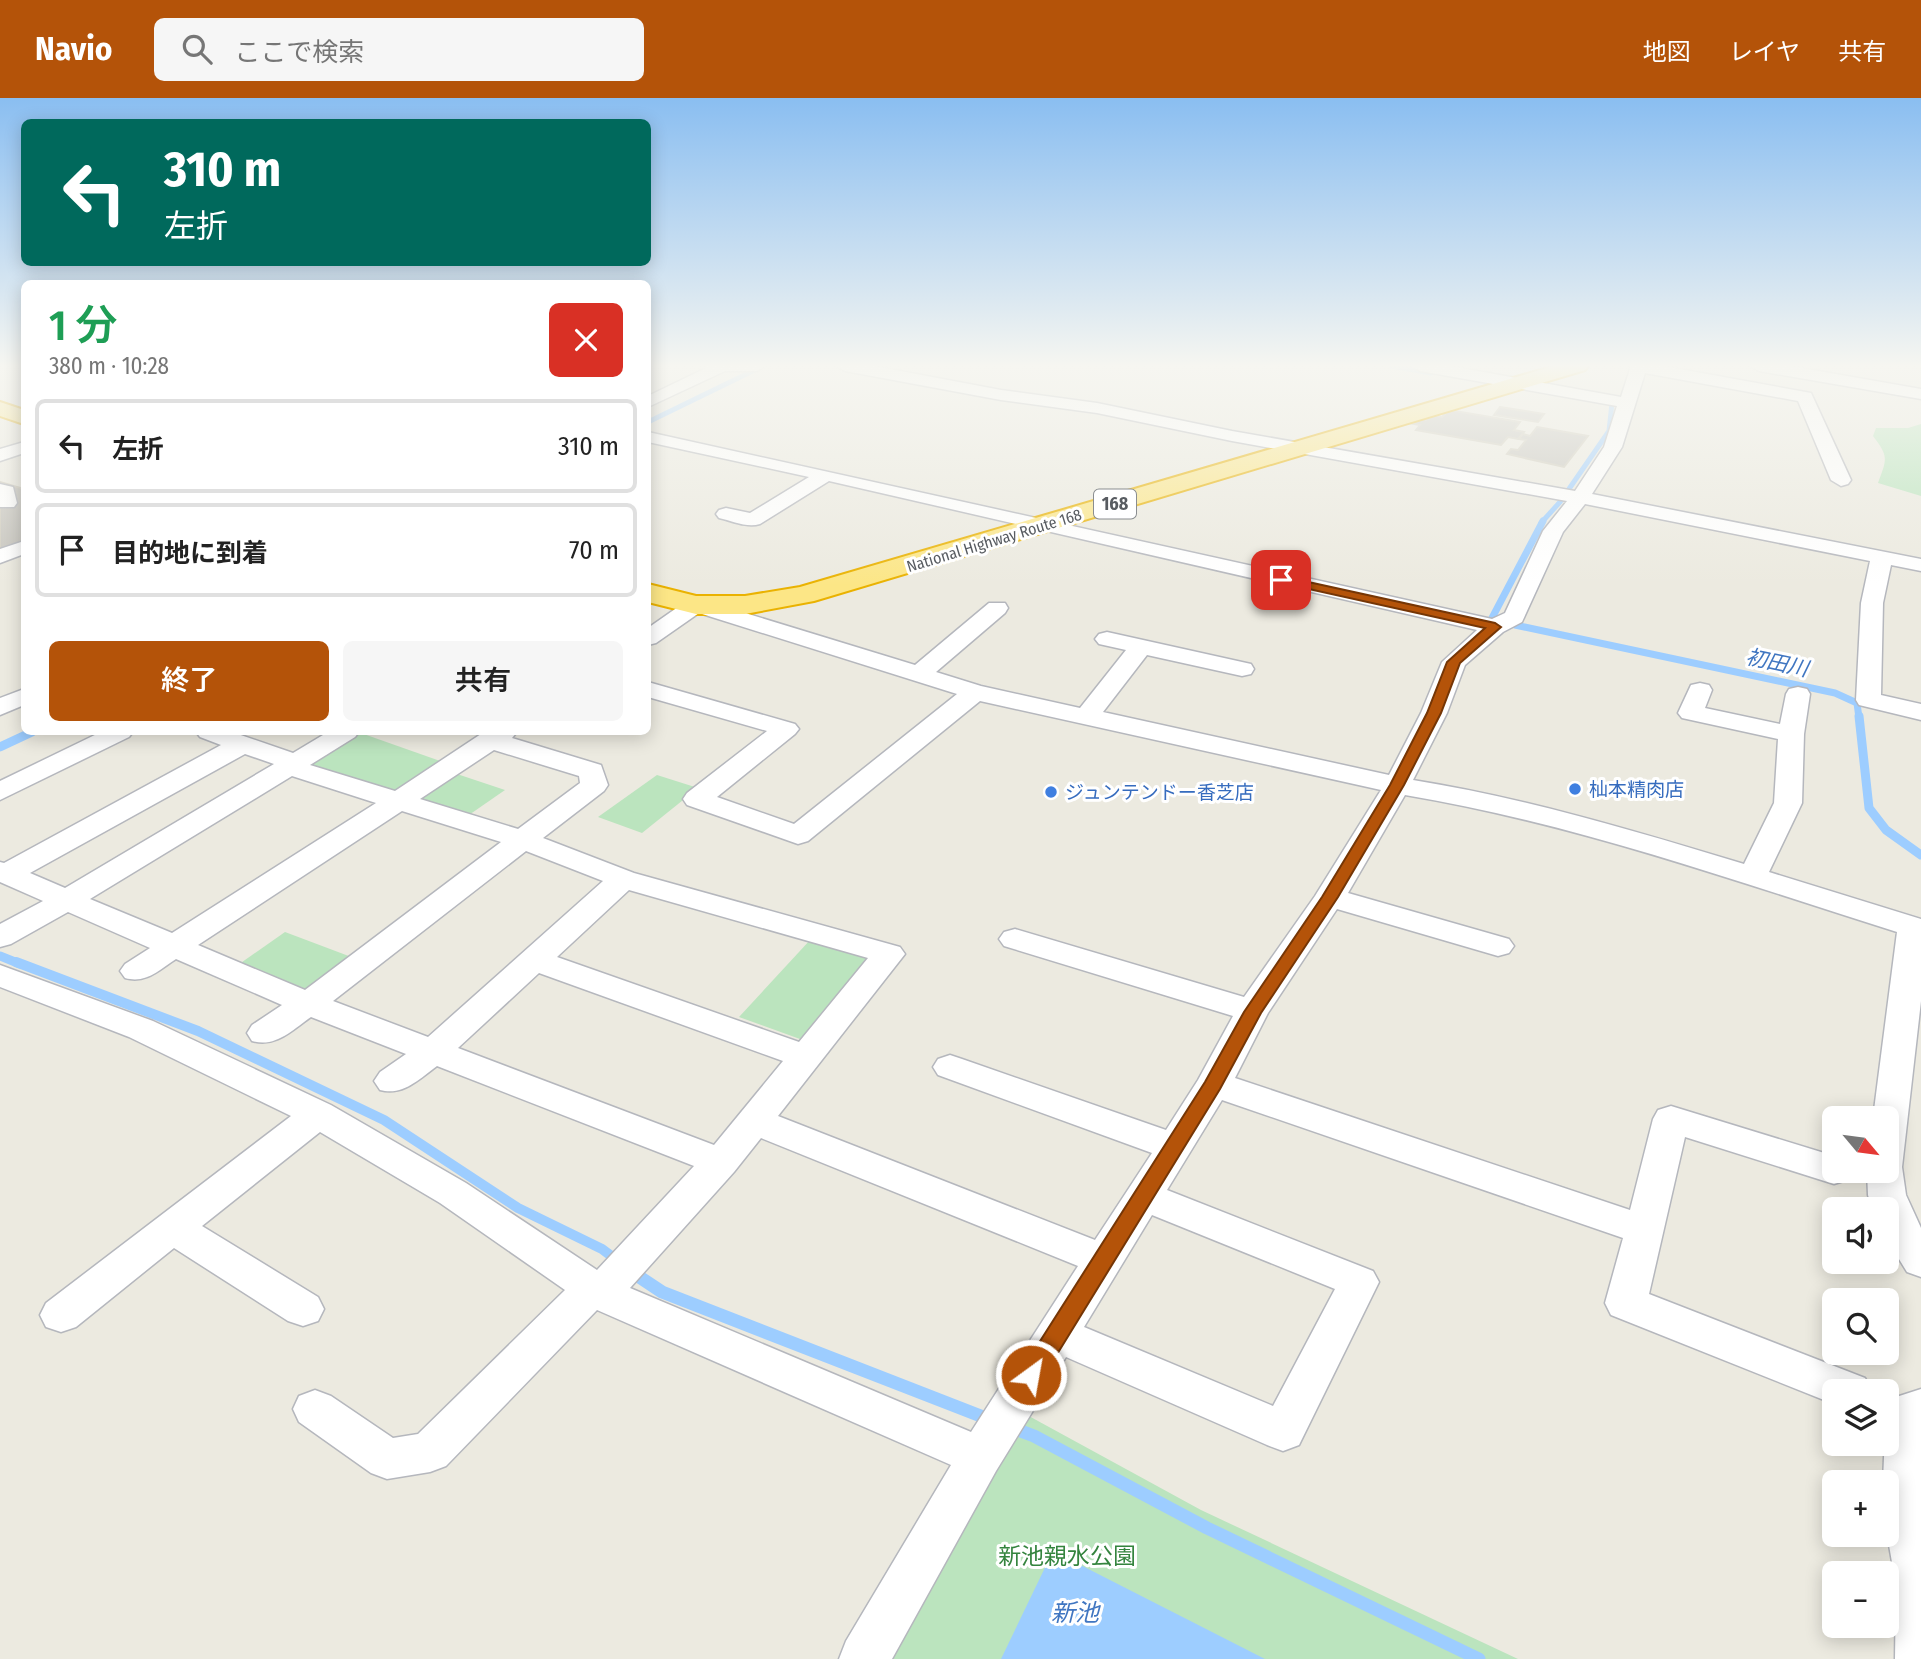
<!DOCTYPE html>
<html lang="ja">
<head>
<meta charset="utf-8">
<style>
	body { margin:0; font-family:"Fira Sans Condensed","Noto Sans JP",sans-serif; background:#f6f6f6; color:#222; height:100vh; display:flex; flex-direction:column; font-size:26px; white-space:nowrap }
	* { box-sizing:border-box; margin:0 }
	p { font-size:23px; color:#767676 }
	.icon { flex:none; width:38px; height:38px; fill:none; stroke:currentColor; stroke-width:2; stroke-linecap:round; stroke-linejoin:round }
	.map { position:relative; flex:1; overflow:hidden }
	.side { position:absolute; left:21px; top:182px; width:630px; height:455px; display:flex; flex-direction:column; background:#fff; border-radius:10px; box-shadow:0 4px 18px #0003 }
	.side>* { flex:none }
	.hud { position:absolute; left:21px; top:21px; width:630px; height:147px; border-radius:10px; box-shadow:0 4px 18px #0003; background:#00695c; color:#fff; overflow:hidden }
	.needle { width:46px; rotate:119deg }
	.tools { position:absolute; left:1822px; top:1008px; display:grid; gap:14px }
	.tools a { display:grid; place-items:center; width:77px; height:77px; border-radius:10px; background:#fff; box-shadow:0 4px 18px #0003; font-size:35px }
	.pin { position:absolute; display:grid; place-items:center; width:60px; height:60px; color:#fff; margin:-30px; border-radius:14px; box-shadow:0 4px 10px #0006 }
	.me { position:absolute; width:77px; margin:-38px; rotate:32deg; stroke-linejoin:round; filter:drop-shadow(0 0 5px #0008) }
	.turn { display:flex; align-items:center; gap:24px; height:147px; padding:0 28px; font-size:32px }
	.turn .icon { width:91px; height:91px; stroke-width:2.5 }
	.turn b { display:block; font-size:49px; line-height:60px }
	.round { display:grid; place-items:center; flex:none; width:74px; height:74px; border-radius:10px; background:#f6f6f6 }
	.headline { display:flex; align-items:center; justify-content:space-between; height:119px; padding:0 28px }
	h1 { font-size:42px; font-weight:600; line-height:52px; color:#1e9e55 }
	.button { display:flex; gap:14px; margin-top:auto; padding:14px 28px }
	.button a { flex:1; height:80px; border-radius:10px; background:#b45309; color:#fff; font-size:28px; font-weight:600; line-height:80px; text-align:center }
	.button a+a { background:#f6f6f6; color:#222 }
	ul { padding:0; list-style:none }
	li { display:flex; align-items:center; gap:21px; height:94px; margin:0 14px 10px; padding:0 14px; border:4px solid #e0e0e0; border-radius:10px }
	li div { flex:1 }
	li b { display:block; font-size:26px }
	li em { font-style:normal }
	header { display:flex; align-items:center; gap:42px; box-sizing:border-box; height:98px; padding:0 35px; background:#b45309; color:#fff }
	header strong { font-size:33px }
	nav { display:flex; gap:38px; margin-inline-start:auto; font-size:24px }
	.search { width:490px; height:63px; background:#f6f6f6; display:flex; align-items:center; gap:18px; box-sizing:border-box; padding:0 24px; border-radius:10px; color:#767676; font-size:26px }
	.map>svg:first-child { display:block }
	.green { fill:#bbe4be }
	.water { fill:#9dcdff }
	.lines { fill:none; stroke-linecap:round; stroke-linejoin:round }
	.stream-far4 { stroke:#9dcdff; stroke-width:5 }
	.stream-far3 { stroke:#9dcdff; stroke-width:7 }
	.stream-far2 { stroke:#9dcdff; stroke-width:9 }
	.stream-far1 { stroke:#9dcdff; stroke-width:10 }
	.stream { stroke:#9dcdff; stroke-width:13 }
	.building { fill:#c6c4bd; stroke:#d0ccbe; stroke-width:2 }
	.minor-casing { stroke:#b5b7bd; stroke-width:3 }
	.highway-casing { stroke:#eab201; stroke-width:4 }
	.minor { fill:#fff; fill-rule:evenodd }
	.highway { fill:#fce686; fill-rule:evenodd }
	.route { fill:#b45309; stroke:#753606; stroke-width:2 }
	.shop-dot { fill:#3f7fe0; stroke:#fff; stroke-width:2.5 }
	.labels { text-anchor:middle; stroke-width:6; stroke-linejoin:round; paint-order:stroke }
	.far-street-label { font-size:16px; fill:#585c61; stroke:#fff }
	.shield { fill:#fff; stroke:#8a8d90; stroke-width:2 }
	.shield-label { font-size:18px; font-weight:bold; fill:#585c61 }
	.shop-label { font-size:19px; fill:#366cbe; stroke:#fff; text-anchor:start }
	.water-label { font-size:21px; font-style:italic; fill:#4076c1; stroke:#fff }
	.near-park-label { font-size:23px; fill:#34843e; stroke:#fff }
	.near-water-label { font-size:24px; font-style:italic; fill:#4076c1; stroke:#fff }
</style>
</head>
<body>
<header>
<strong>Navio</strong>
<div class="search"><svg class="icon" aria-label="search" viewBox="0 0 24 24"><circle cx="10" cy="10" r="6"/><path d="M15 15l6 6"/></svg>ここで検索</div>
<nav><a>地図</a><a>レイヤ</a><a>共有</a></nav>
</header>
<div class="map">
<svg width="1921" height="1561" viewBox="0 0 1921 1561">
	<rect width="100%" height="100%" fill="#eceae0"/>
	<!-- green -->
	<g class="green">
		<path d="M1921 326V398L1878 385C1887 361 1889 359 1873 338L1876 330H1908Z"/>
		<polygon points="358,634 443,664 393,696 305,665"/>
		<polygon points="448,673 505,692 466,719 408,699"/>
		<polygon points="657,677 698,690 642,735 598,719"/>
		<polygon points="285,834 354,860 308,899 235,869"/>
		<polygon points="811,841 879,858 811,945 739,919"/>
		<polygon points="1027,1317 1201,1412 1518,1561 889,1561"/>
	</g>
	<!-- water -->
	<polygon class="water" points="1053,1453 1265,1561 1001,1561"/>
	<g class="lines">
		<!-- stream-far4 -->
		<g class="stream-far4">
			<polyline points="1391,268 1431,275"/>
			<polyline points="648,324 763,268"/>
			<polyline points="1541,425 1560,404 1609,333 1612,305 1602,303"/>
		</g>
		<!-- stream-far3 -->
		<g class="stream-far3">
			<polyline points="1492,520 1543,423"/>
			<polyline points="1515,527 1835,595 1857,605 1859,620"/>
		</g>
		<!-- stream-far2 -->
		<g class="stream-far2">
			<polyline points="1859,618 1869,710 1886,732 1921,757"/>
			<polyline points="0,649 32,634"/>
			<polyline points="0,858 20,866"/>
		</g>
		<!-- stream-far1 -->
		<polyline class="stream-far1" points="16,864 198,933 384,1022 518,1110 602,1151 618,1163"/>
		<!-- stream -->
		<g class="stream">
			<polyline points="632,1174 662,1194 991,1322"/>
			<polyline points="1010,1329 1034,1338 1207,1430 1479,1561"/>
		</g>
	</g>
	<!-- building -->
	<g class="building">
		<polygon points="1500,309 1544,316 1538,324 1494,317"/>
		<polygon points="1449,312 1520,324 1514,332 1524,334 1518,341 1508,339 1501,347 1416,332 1420,327 1408,325 1417,320 1426,322 1431,317 1442,319"/>
		<polygon points="1537,329 1588,338 1564,369 1507,356 1511,351 1518,352 1526,342 1519,341 1523,336 1530,338"/>
		<polygon points="0,384 24,391 24,443 0,453"/>
	</g>
	<g class="lines">
		<defs>
			<g id="minor">
				<polygon points="704,268 765,268 757,273 725,273 648,309 648,298 706,270"/>
				<path d="M837 268H874L1001 292 1097 305 1232 333 1575 393 1604 349 1617 308 1420 273 1412 268H1450L1621 299 1631 268H1663L1811 295 1851 382 1848 386 1841 388 1831 382 1798 303 1645 275 1622 349 1592 396 1921 461V473L1891 467 1883 505 1881 597 1921 606V622L1859 607 1856 602 1861 505 1870 463 1585 406 1563 434 1522 524 1503 534 1465 567 1447 615 1413 682C1525 700 1635 733 1744 766L1774 705 1778 641 1682 620 1678 615 1691 587 1700 585 1709 587 1712 592 1705 610 1780 626 1786 596 1789 591 1798 589 1807 591 1810 596 1804 636 1802 705 1769 774 1921 821V903L1902 1069 1906 1097 1921 1130V1179L1907 1174 1886 1140V1111H1872L1868 1097 1867 1073H1886V1020H1873L1897 834C1735 783 1573 725 1405 697L1348 795 1509 841 1514 848 1509 855 1498 858 1337 811 1268 915 1235 980 1630 1112 1653 1021 1658 1012 1671 1008 1834 1058V1073H1852L1847 1082 1834 1086 1685 1039 1649 1196 1865 1280 1872 1293H1834V1306L1611 1217 1605 1205 1623 1140 1222 1002 1167 1092 1373 1173 1379 1184 1299 1347 1283 1353 1267 1347 1066 1259 996 1373 892 1561H839L846 1543 951 1367 597 1212 446 1368 430 1374 387 1381 371 1375 299 1324 293 1311 299 1298 315 1292 331 1298 393 1340 418 1336 565 1192 440 1105 320 1034 202 1128 318 1199 324 1211 318 1223 303 1228 288 1223 174 1150 76 1229 61 1234 46 1229 40 1217 46 1205 291 1018 129 939 0 889V867L153 923 331 1007 466 1085 597 1172 694 1068 437 968C418 982 403 998 380 992L374 983 380 974 406 956 311 919C292 932 276 950 252 943L247 935 252 927 282 907 176 861C159 872 146 886 125 880L120 873 125 866 150 850 68 814 11 846 0 849V826L43 803 0 784V764L4 765 221 647 200 639 196 634H232L293 655 328 634H359L355 639 310 667 395 693 481 636 487 634H517L512 640 601 667 608 687 604 693 543 740 634 775 900 849 905 856 778 1018 1095 1142 1152 1055 938 977 933 969 938 961 950 957 962 961 1166 1032 1198 982 1233 918 1004 848 999 841 1004 834 1015 831 1244 899 1315 798 1381 692 980 603 808 743 798 746 687 707 683 701 687 695 767 633 648 599V584L795 626 799 631 795 636 717 699 794 726 957 596 699 515 656 545 648 547V530L688 502 696 500 915 567 989 505H1005L1008 510 1005 515 936 574 981 588 1080 610 1126 552 1099 546 1095 541 1099 536 1107 534 1251 566 1254 571 1251 576 1242 578 1147 557 1103 614 1389 677 1421 615 1442 564 1477 532 829 383 760 426C747 430 732 423 719 420L716 416 719 412 726 410 750 415 809 379 648 344V334L1492 521 1505 515 1543 433 1567 403 1232 343 1097 315 1001 302 845 273ZM494 652 579 678 580 685 518 731 420 701ZM245 656 274 666 65 790 30 775ZM292 678 376 705 172 835 90 801ZM402 713 501 744 305 892 198 847ZM526 753 603 783 428 939 333 903ZM629 792 868 860 799 944 557 859ZM539 875 783 963 714 1047 458 950ZM761 1040 1078 1168 971 1334 630 1190 734 1074ZM1152 1117 1335 1191 1273 1308 1084 1229Z"/>
				<polygon points="1751,268 1790,268 1921,291 1921,301 1759,273"/>
				<polygon points="24,344 24,355 0,363 0,351"/>
				<polygon points="0,386 13,389 17,405 14,409 0,409"/>
				<polygon points="24,443 24,456 0,465 0,451"/>
				<polygon points="24,591 24,607 0,617 0,600"/>
				<polygon points="101,634 133,634 129,639 0,702 0,683"/>
				<polygon points="1921,1291 1921,1561 1895,1561 1896,1487 1886,1430 1886,1384 1883,1384 1886,1310 1890,1301"/>
			</g>
			<g id="highway">
				<polygon points="1554,268 1588,268 1585,272 814,503 745,516 696,516 648,504 648,486 696,498 745,498 800,489"/>
				<polygon points="0,304 24,312 24,326 0,318"/>
			</g>
		</defs>
		<!-- minor casing -->
		<use href="#minor" class="minor-casing"/>
		<!-- highway casing -->
		<use href="#highway" class="highway-casing"/>
		<!-- minor -->
		<use href="#minor" class="minor"/>
		<!-- highway -->
		<use href="#highway" class="highway"/>
	</g>
	<!-- sky -->
	<linearGradient id="sky" x2="0" y2="1"><stop stop-color="#8abef1"/><stop offset="0.55" stop-color="#f6f6f1"/><stop offset="1" stop-color="#f6f6f1" stop-opacity="0"/></linearGradient>
	<rect width="1921" height="487" fill="url(#sky)"/>
	<!-- route -->
	<polygon class="route" points="1281,478 1495,525 1501,529 1460,565 1441,615 1404,687 1338,799 1261,915 1220,991 1040,1284 1031,1287 1023,1284 1020,1277 1023,1270 1205,984 1244,914 1322,799 1390,687 1427,615 1447,564 1485,530 1277,484 1277,479"/>
	<!-- markers -->
	<g class="shop-dot">
		<circle cx="1575" cy="691" r="7"/>
		<circle cx="1051" cy="694" r="7"/>
	</g>
	<g class="labels">
		<!-- far-street labels -->
		<g class="far-street-label">
			<text transform="translate(994 442) rotate(-17)" y="6">National Highway Route 168</text>
		</g>
		<!-- shield labels -->
		<rect class="shield" x="1094" y="391.5" width="42" height="29" rx="5"/>
		<g class="shield-label">
			<text x="1115" y="412">168</text>
		</g>
		<!-- shop labels -->
		<g class="shop-label">
			<text x="1589" y="698">杣本精肉店</text>
			<text x="1065" y="701">ジュンテンドー香芝店</text>
		</g>
		<!-- water labels -->
		<g class="water-label">
			<text transform="translate(1777 565) rotate(12)" y="7">初田川</text>
		</g>
		<!-- near-park labels -->
		<g class="near-park-label">
			<text x="1067" y="1466">新池親水公園</text>
		</g>
		<!-- near-water labels -->
		<g class="near-water-label">
			<text x="1075" y="1523">新池</text>
		</g>
	</g>
</svg>
<div class="tools">
<a><svg class="needle" viewBox="-14 -14 28 28"><path d="M0-13l5 13h-10z" fill="#e53935"/><path d="M0 13l5-13h-10z" fill="#767676"/></svg></a>
<a><svg class="icon" aria-label="sound" viewBox="0 0 24 24"><path d="M4 9h4l5-4v14l-5-4H4zM17 9q2 3 0 6"/></svg></a>
<a><svg class="icon" aria-label="search" viewBox="0 0 24 24"><circle cx="10" cy="10" r="6"/><path d="M15 15l6 6"/></svg></a>
<a><svg class="icon" aria-label="layers" viewBox="0 0 24 24"><path d="M12 4l9 5-9 5-9-5zM3 14l9 5 9-5"/></svg></a>
<a>+</a>
<a>−</a>
</div>
<div class="pin" style="left:1281px;top:482px;background:#d93025"><svg class="icon" aria-label="arrive" viewBox="0 0 24 24"><path d="M6 21V4h12l-3 4 3 4H6"/></svg></div>
<svg class="me" style="left:1031px;top:1277px" viewBox="-20 -20 40 40"><circle r="17" fill="#b45309" stroke="#fff" stroke-width="3"/><path d="M0-11L8 9 0 5-8 9z" fill="#fff"/></svg>
<div class="hud">
<div class="turn"><svg class="icon" aria-label="left" viewBox="0 0 24 24"><path d="M17 20v-9H6M10 6l-5 5 5 5"/></svg><div><b>310 m</b>左折</div></div>
</div>
<section class="side">
<div class="headline"><div><h1>1 分</h1><p>380 m · 10:28</p></div><a class="round" style="background:#d93025;color:#fff"><svg class="icon" aria-label="close" viewBox="0 0 24 24"><path d="M6 6l12 12M18 6L6 18"/></svg></a></div>
<ul>
<li><svg class="icon" aria-label="left" viewBox="0 0 24 24"><path d="M17 20v-9H6M10 6l-5 5 5 5"/></svg><div><b>左折</b></div><em>310 m</em></li>
<li><svg class="icon" aria-label="arrive" viewBox="0 0 24 24"><path d="M6 21V4h12l-3 4 3 4H6"/></svg><div><b>目的地に到着</b></div><em>70 m</em></li>
</ul>
<div class="button"><a>終了</a><a>共有</a></div>
</section>
</div>
</body>
</html>
